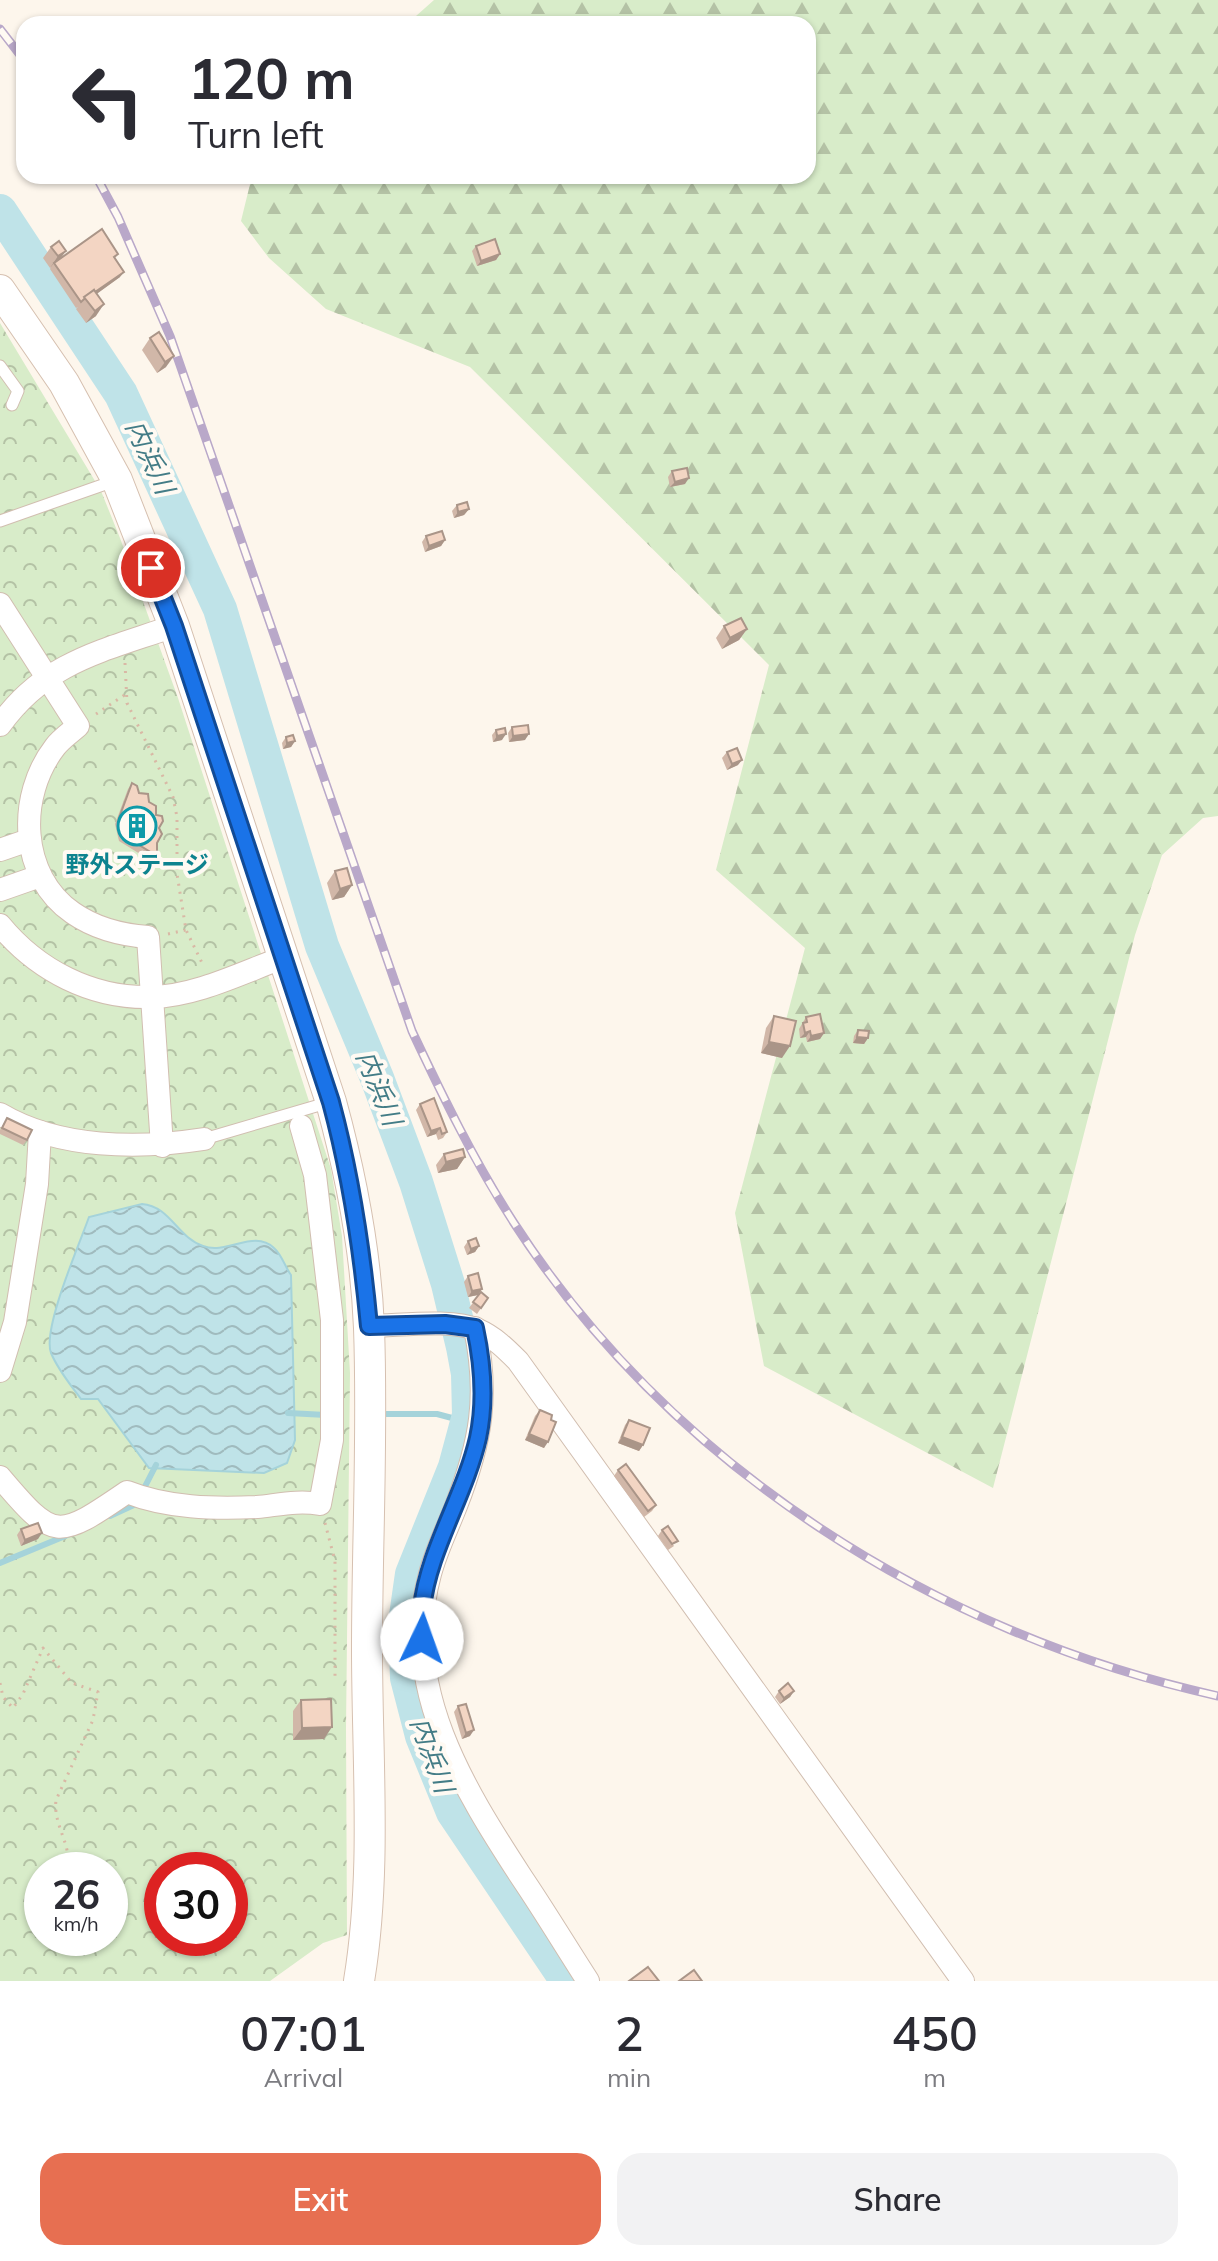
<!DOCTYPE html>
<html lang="en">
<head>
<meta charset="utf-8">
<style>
	body { margin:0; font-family:Mulish,"Noto Sans JP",sans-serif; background:#f2f2f3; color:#2b2b33; height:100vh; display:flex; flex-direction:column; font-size:30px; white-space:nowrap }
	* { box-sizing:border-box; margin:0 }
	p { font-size:26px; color:#7c7c81 }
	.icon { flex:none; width:44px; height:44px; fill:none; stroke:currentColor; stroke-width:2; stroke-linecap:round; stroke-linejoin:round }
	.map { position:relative; height:1981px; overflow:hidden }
	.sheet { display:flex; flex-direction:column; background:#fff; flex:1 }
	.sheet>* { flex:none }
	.guide { position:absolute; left:16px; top:16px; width:800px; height:168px; border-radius:24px; box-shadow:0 2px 6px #0004; background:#fff; color:#2b2b33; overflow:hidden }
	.speed { position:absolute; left:24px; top:1852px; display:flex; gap:16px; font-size:40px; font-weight:700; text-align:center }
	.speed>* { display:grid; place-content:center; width:104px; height:104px; border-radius:50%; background:#fff; box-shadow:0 2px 6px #0004; line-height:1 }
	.speed small { font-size:20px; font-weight:400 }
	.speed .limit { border:12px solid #d22; background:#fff; color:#111 }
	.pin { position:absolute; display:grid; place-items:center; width:68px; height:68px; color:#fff; margin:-34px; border:4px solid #fff; border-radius:50%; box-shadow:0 2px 8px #0007 }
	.me { position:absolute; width:88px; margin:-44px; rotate:3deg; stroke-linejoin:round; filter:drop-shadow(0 0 6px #0008) }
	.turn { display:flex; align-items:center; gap:28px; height:168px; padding:0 40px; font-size:36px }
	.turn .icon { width:104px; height:104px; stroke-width:2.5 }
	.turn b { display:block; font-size:56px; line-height:68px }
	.eta { display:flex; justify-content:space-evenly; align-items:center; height:136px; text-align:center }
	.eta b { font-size:48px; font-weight:600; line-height:56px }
	.button { display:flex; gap:16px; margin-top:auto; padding:16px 40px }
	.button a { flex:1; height:92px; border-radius:24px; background:#e76f51; color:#fff; font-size:32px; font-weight:600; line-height:92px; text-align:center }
	.button a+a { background:#f2f2f3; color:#2b2b33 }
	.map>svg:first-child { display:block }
	.forest { fill:url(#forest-firs) }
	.park { fill:url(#park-crowns); fill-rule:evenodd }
	.water { fill:url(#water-waves); stroke:#a5d3da; stroke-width:2 }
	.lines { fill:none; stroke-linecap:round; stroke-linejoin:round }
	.stream { stroke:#a5d3da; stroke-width:6 }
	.river { stroke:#bfe3e8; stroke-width:34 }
	.lane-casing { stroke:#d1beb0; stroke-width:13 }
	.street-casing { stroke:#d1beb0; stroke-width:24 }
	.secondary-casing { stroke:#d6c0b0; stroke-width:32 }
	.path { stroke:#d9b8a5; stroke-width:3; stroke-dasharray:2 6; stroke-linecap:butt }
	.lane { stroke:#fff; stroke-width:11 }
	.street { stroke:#fff; stroke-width:22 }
	.secondary { stroke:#fff; stroke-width:30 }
	.rail-casing { stroke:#b9a8c9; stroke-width:9 }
	.rail { stroke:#fffaf3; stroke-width:6; stroke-dasharray:18; stroke-linecap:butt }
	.wall { fill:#d1b7a8 }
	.shaded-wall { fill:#aa9588 }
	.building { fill:#f3d5c3; stroke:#aa9588; stroke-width:2 }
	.route-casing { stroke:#114b97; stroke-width:20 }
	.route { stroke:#1a73e8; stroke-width:14 }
	.labels { text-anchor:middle; stroke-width:8; stroke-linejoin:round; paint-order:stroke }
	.culture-label { font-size:24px; font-weight:bold; fill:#0d838f; stroke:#fffaf3 }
	.water-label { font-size:26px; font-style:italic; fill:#437c86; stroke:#fffaf3 }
</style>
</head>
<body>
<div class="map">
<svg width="1218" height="1981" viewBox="0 0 1218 1981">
	<defs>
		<pattern id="forest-firs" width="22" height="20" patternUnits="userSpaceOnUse" patternTransform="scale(2)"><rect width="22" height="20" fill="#d8ecc9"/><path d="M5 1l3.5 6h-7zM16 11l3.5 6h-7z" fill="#b4c2a5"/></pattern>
		<pattern id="park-crowns" width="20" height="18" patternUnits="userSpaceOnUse" patternTransform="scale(2)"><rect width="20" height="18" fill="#d8ecc9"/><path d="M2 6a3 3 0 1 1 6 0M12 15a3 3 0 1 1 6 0" fill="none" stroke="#b4c2a5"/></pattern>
		<pattern id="water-waves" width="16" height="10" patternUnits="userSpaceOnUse" patternTransform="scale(2)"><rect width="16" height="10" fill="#bfe3e8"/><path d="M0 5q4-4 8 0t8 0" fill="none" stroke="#a0bbbe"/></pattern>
	</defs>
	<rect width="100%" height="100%" fill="#fdf6ec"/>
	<!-- forest -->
	<polygon class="forest" points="434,0 1218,0 1218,816 1203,818 1162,855 1135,935 993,1488 764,1366 735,1213 805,948 716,870 769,665 470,367 326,309 269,258 241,221 252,176 808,176 808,24 407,24"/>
	<!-- park -->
	<path class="park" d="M0 323 101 491 120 538 178 698 331 1169 342 1236 350 1373 346 1728 347 1935 323 1943 270 1981H0ZM42 1870H110V1938H42ZM162 1870H230V1938H162Z"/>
	<!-- water -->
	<path class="water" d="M142 1204C170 1206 178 1238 203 1246 227 1255 254 1229 274 1248 282 1255 285 1267 291 1275L295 1440 287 1463 264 1473 149 1468 98 1399H81C70 1384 58 1370 51 1353 42 1329 80 1243 89 1217Z"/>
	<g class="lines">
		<!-- stream -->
		<g class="stream">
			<polyline points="288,1413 326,1415"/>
			<polyline points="385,1414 437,1414 467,1422"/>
			<polyline points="110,1516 136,1504 156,1465"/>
			<polyline points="0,1563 70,1534"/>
		</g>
		<!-- river -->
		<polyline class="river" points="0,211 121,394 220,609 322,946 377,1078 416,1182 448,1284 463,1347 468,1374 469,1415 455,1467 412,1574 405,1623 407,1678 422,1736 453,1812 567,1981"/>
		<defs>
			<g id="lane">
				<polyline points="0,366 18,391 12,405"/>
				<polyline points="0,521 117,480"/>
				<polyline points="204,1139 330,1102"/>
			</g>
			<g id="street">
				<path d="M0 604 78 726C70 733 61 739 55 747 17 796 19 876 73 913 96 929 121 935 148 937L162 1146"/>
				<path d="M0 725C46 661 103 651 174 626"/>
				<polyline points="0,850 29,840"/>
				<polyline points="0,890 40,876"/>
				<path d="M0 925C37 970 92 999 152 997 196 996 241 973 282 958"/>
				<path d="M0 1114C59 1149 139 1149 204 1139"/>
				<path d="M369 1326C399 1326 451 1318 478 1330 494 1337 506 1349 518 1361L963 1981"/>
				<path d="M475 1328C489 1396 481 1442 456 1506 447 1529 436 1551 430 1574 399 1686 464 1789 522 1878 545 1912 566 1947 588 1981"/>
				<polyline points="0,1371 15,1322 37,1184 40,1132"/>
				<path d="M0 1477C54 1541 57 1540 127 1492 167 1508 214 1509 257 1507 278 1505 298 1500 320 1504L332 1440V1320L315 1175 301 1126"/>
			</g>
			<path id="secondary" d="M0 290 64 383 117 480 174 626 331 1102C351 1175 366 1251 369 1328 373 1435 367 1542 367 1649 367 1759 377 1872 359 1981"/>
		</defs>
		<!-- lane casing -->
		<use href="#lane" class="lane-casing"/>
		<!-- street casing -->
		<use href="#street" class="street-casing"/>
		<!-- secondary casing -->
		<use href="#secondary" class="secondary-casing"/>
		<!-- path -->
		<g class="path">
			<polyline points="125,663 127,703 173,797 177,817 177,874 186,930 204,967"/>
			<polyline points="96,714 126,694"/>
			<polyline points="168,934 186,930"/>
			<polyline points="325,1523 335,1561 335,1676"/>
			<path d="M0 1683 3 1697 13 1708 23 1694 43 1648 72 1683 98 1692 93 1720 56 1800C53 1826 72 1844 68 1870"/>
		</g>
		<!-- lane -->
		<use href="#lane" class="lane"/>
		<!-- street -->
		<use href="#street" class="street"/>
		<!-- secondary -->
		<use href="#secondary" class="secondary"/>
		<defs>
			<g id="rail">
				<polyline points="0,29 24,60"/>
				<path d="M96 176 118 217 170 336 412 1031C443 1097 474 1161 514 1223 672 1467 936 1634 1218 1696"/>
			</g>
		</defs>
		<!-- rail casing -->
		<use href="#rail" class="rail-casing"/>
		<!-- rail -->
		<use href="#rail" class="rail"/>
	</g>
	<!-- wall -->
	<g class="wall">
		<polygon points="476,246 500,254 496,260 477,266 472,251"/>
		<polygon points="51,247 61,258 118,254 115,258 120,277 96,294 96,316 86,323 76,309 78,307 76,308 50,269 51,267 50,268 43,258"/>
		<polygon points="159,332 166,367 157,373 142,350 150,338"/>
		<polygon points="672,471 685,484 670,487 668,477"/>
		<polygon points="457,505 469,509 464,515 454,518 452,511"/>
		<polygon points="426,536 445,540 441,546 425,552 422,542"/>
		<polygon points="724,626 747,629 739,640 722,649 716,638"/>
		<polygon points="512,727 525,740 509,742 508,733"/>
		<polygon points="496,730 502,740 493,742 492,735"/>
		<polygon points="286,737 295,741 291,747 283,749 282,743"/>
		<polygon points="727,752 738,765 727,770 722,758"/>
		<polygon points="132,783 139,793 149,802 156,815 159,828 157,856 153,862 119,841 115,824 128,789"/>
		<polygon points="335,871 352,885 344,897 332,900 327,883"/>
		<polygon points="774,1016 782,1058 761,1053 766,1028"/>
		<polygon points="806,1017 824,1033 820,1039 807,1042 806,1037 800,1038 799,1029"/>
		<polygon points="858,1030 868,1038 864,1044 853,1043 854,1036"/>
		<polygon points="420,1104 447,1132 443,1138 438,1140 436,1134 427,1137 416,1110"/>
		<polygon points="7,1118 27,1140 23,1145 0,1134 0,1130"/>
		<polygon points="444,1154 465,1157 457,1169 438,1173 436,1165"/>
		<polygon points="468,1241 479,1246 475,1252 467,1255 464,1247"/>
		<polygon points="468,1276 482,1289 478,1295 468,1297 464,1282"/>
		<polygon points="481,1292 488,1298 477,1314 469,1308"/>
		<polygon points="540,1410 551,1420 544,1448 525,1440 535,1416"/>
		<polygon points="629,1420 643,1445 639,1451 618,1443 625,1425"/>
		<polygon points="618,1470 656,1505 652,1511 644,1517 614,1476"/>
		<polygon points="21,1529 38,1539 21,1546 17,1535"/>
		<polygon points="662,1530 674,1546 668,1550 658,1536"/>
		<polygon points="779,1691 794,1691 790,1697 780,1704 775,1697"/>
		<polygon points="301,1700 324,1739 293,1740 293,1711"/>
		<polygon points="458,1706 470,1736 462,1739 454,1712"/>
		<polygon points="55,1938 65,1938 62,1942"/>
	</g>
	<!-- shaded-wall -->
	<g class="shaded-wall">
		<polygon points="66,251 58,262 54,263 50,268 58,256"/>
		<polygon points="500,254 496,260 477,266 481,261"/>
		<polygon points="124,272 120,277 87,301 85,299"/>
		<polygon points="104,304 96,316 86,323 95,311"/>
		<polygon points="174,356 166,367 157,373 165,362"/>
		<polygon points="689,478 685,484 670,487 675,482"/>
		<polygon points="469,509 464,515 454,518 458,512"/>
		<polygon points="445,540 441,546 425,552 429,546"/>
		<polygon points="747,629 739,640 722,649 730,638"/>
		<polygon points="506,734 502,740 493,742 497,736"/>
		<polygon points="529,734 525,740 509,742 513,736"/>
		<polygon points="295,741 291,747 283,749 287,743"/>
		<polygon points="742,760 738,765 727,770 732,764"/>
		<polygon points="352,885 344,897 332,900 340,889"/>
		<polygon points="810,1031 806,1037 800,1038 805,1033"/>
		<polygon points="824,1033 820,1039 807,1042 811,1036"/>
		<polygon points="857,1037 868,1038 864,1044 853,1043"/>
		<polygon points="769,1042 790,1046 782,1058 761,1053"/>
		<polygon points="440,1128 436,1134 427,1137 431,1131"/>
		<polygon points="465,1157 457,1169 438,1173 446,1162"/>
		<polygon points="479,1246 475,1252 467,1255 471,1249"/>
		<polygon points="482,1289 478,1295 468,1297 472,1291"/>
		<polygon points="529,1434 548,1442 544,1448 525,1440"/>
		<polygon points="622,1437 643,1445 639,1451 618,1443"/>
		<polygon points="42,1533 38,1539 21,1546 25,1540"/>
		<polygon points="794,1691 790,1697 780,1704 784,1698"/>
		<polygon points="332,1727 324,1739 293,1740 302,1728"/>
		<polygon points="474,1730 470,1736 462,1739 466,1733"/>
	</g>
	<!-- building -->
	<g class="building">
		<polygon points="102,229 118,254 114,257 124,272 95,292 94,290 81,302 54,263"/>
		<polygon points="495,239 500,254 481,261 476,246"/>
		<polygon points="59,241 66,251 58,256 51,247"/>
		<polygon points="94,290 104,304 95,311 84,297"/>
		<polygon points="159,332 174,356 165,362 150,338"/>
		<polygon points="687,468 689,478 675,482 672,471"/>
		<polygon points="467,502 469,509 458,512 457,505"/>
		<polygon points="442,531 445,540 429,546 426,536"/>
		<polygon points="741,618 747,629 730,638 724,626"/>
		<polygon points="528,725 529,734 513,736 512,727"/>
		<polygon points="505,728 506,734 497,736 496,730"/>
		<polygon points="293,735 295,741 287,743 286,737"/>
		<polygon points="737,748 742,760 732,764 727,752"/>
		<polygon points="132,783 137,786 139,793 148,794 149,802 156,806 156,815 162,816 163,821 159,828 162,834 157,843 157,856 123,835 119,818"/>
		<polygon points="347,868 352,885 340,889 335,871"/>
		<polygon points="820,1014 824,1033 811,1036 810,1031 805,1033 803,1023 807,1022 806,1017"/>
		<polygon points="774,1016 796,1021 790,1046 769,1042"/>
		<polygon points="858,1030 869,1031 868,1038 857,1037"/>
		<polygon points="434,1098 447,1132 442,1134 440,1128 431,1131 420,1104"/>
		<polygon points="7,1118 32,1130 27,1140 2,1128"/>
		<polygon points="463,1149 465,1157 446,1162 444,1154"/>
		<polygon points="476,1238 479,1246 471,1249 468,1241"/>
		<polygon points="478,1273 482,1289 472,1291 468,1276"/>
		<polygon points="481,1292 488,1298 481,1308 473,1302"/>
		<polygon points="540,1410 552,1415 551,1420 556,1422 548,1442 529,1434"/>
		<polygon points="629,1420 650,1428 643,1445 622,1437"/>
		<polygon points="626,1464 656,1505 648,1511 618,1470"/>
		<polygon points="38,1523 42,1533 25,1540 21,1529"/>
		<polygon points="668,1526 678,1541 672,1544 662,1530"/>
		<polygon points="788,1683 794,1691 784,1698 779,1691"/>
		<polygon points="331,1699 332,1727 302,1728 301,1700"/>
		<polygon points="466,1704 474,1730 466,1733 458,1706"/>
		<polygon points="648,1967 659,1981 629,1981"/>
		<polygon points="694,1970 702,1981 679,1981"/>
	</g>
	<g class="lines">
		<defs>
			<path id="route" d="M151 568 174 626 331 1102C351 1176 362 1250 369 1326L445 1324 475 1328C483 1365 486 1401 478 1438 465 1495 428 1551 422 1608 421 1618 422 1629 422 1639"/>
		</defs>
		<!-- route casing -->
		<use href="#route" class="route-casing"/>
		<!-- route -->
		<use href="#route" class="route"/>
	</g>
	<!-- icons -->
	<defs>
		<symbol id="building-ring" viewBox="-11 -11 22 22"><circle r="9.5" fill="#fffaf3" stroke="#0f9aa8" stroke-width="1.5"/><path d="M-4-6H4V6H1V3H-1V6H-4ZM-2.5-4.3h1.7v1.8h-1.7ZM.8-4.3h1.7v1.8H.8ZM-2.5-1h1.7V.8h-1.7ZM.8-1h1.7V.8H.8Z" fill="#0f9aa8"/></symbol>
	</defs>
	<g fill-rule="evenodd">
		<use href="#building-ring" x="115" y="804" width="44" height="44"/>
	</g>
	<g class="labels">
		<!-- culture labels -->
		<g class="culture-label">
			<text x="137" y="873">野外ステージ</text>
		</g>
		<!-- water labels -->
		<g class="water-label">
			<text transform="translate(150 457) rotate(65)" y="9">内浜川</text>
			<text transform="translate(379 1088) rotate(68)" y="9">内浜川</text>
			<text transform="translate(432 1755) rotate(70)" y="9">内浜川</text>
		</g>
	</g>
</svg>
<div class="speed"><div>26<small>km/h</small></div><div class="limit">30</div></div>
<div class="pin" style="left:151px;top:568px;background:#d93025"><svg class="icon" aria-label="arrive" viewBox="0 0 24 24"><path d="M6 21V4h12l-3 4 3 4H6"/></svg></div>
<svg class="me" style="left:422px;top:1639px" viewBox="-20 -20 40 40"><circle r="19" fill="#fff"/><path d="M0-13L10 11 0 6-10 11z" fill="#1a73e8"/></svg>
<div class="guide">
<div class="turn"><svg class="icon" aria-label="left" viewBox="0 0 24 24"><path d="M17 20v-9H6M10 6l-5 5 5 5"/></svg><div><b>120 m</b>Turn left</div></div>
</div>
</div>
<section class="sheet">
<div class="eta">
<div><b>07:01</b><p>Arrival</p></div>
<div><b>2</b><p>min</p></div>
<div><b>450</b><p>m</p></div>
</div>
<div class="button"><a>Exit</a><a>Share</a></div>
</section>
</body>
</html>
